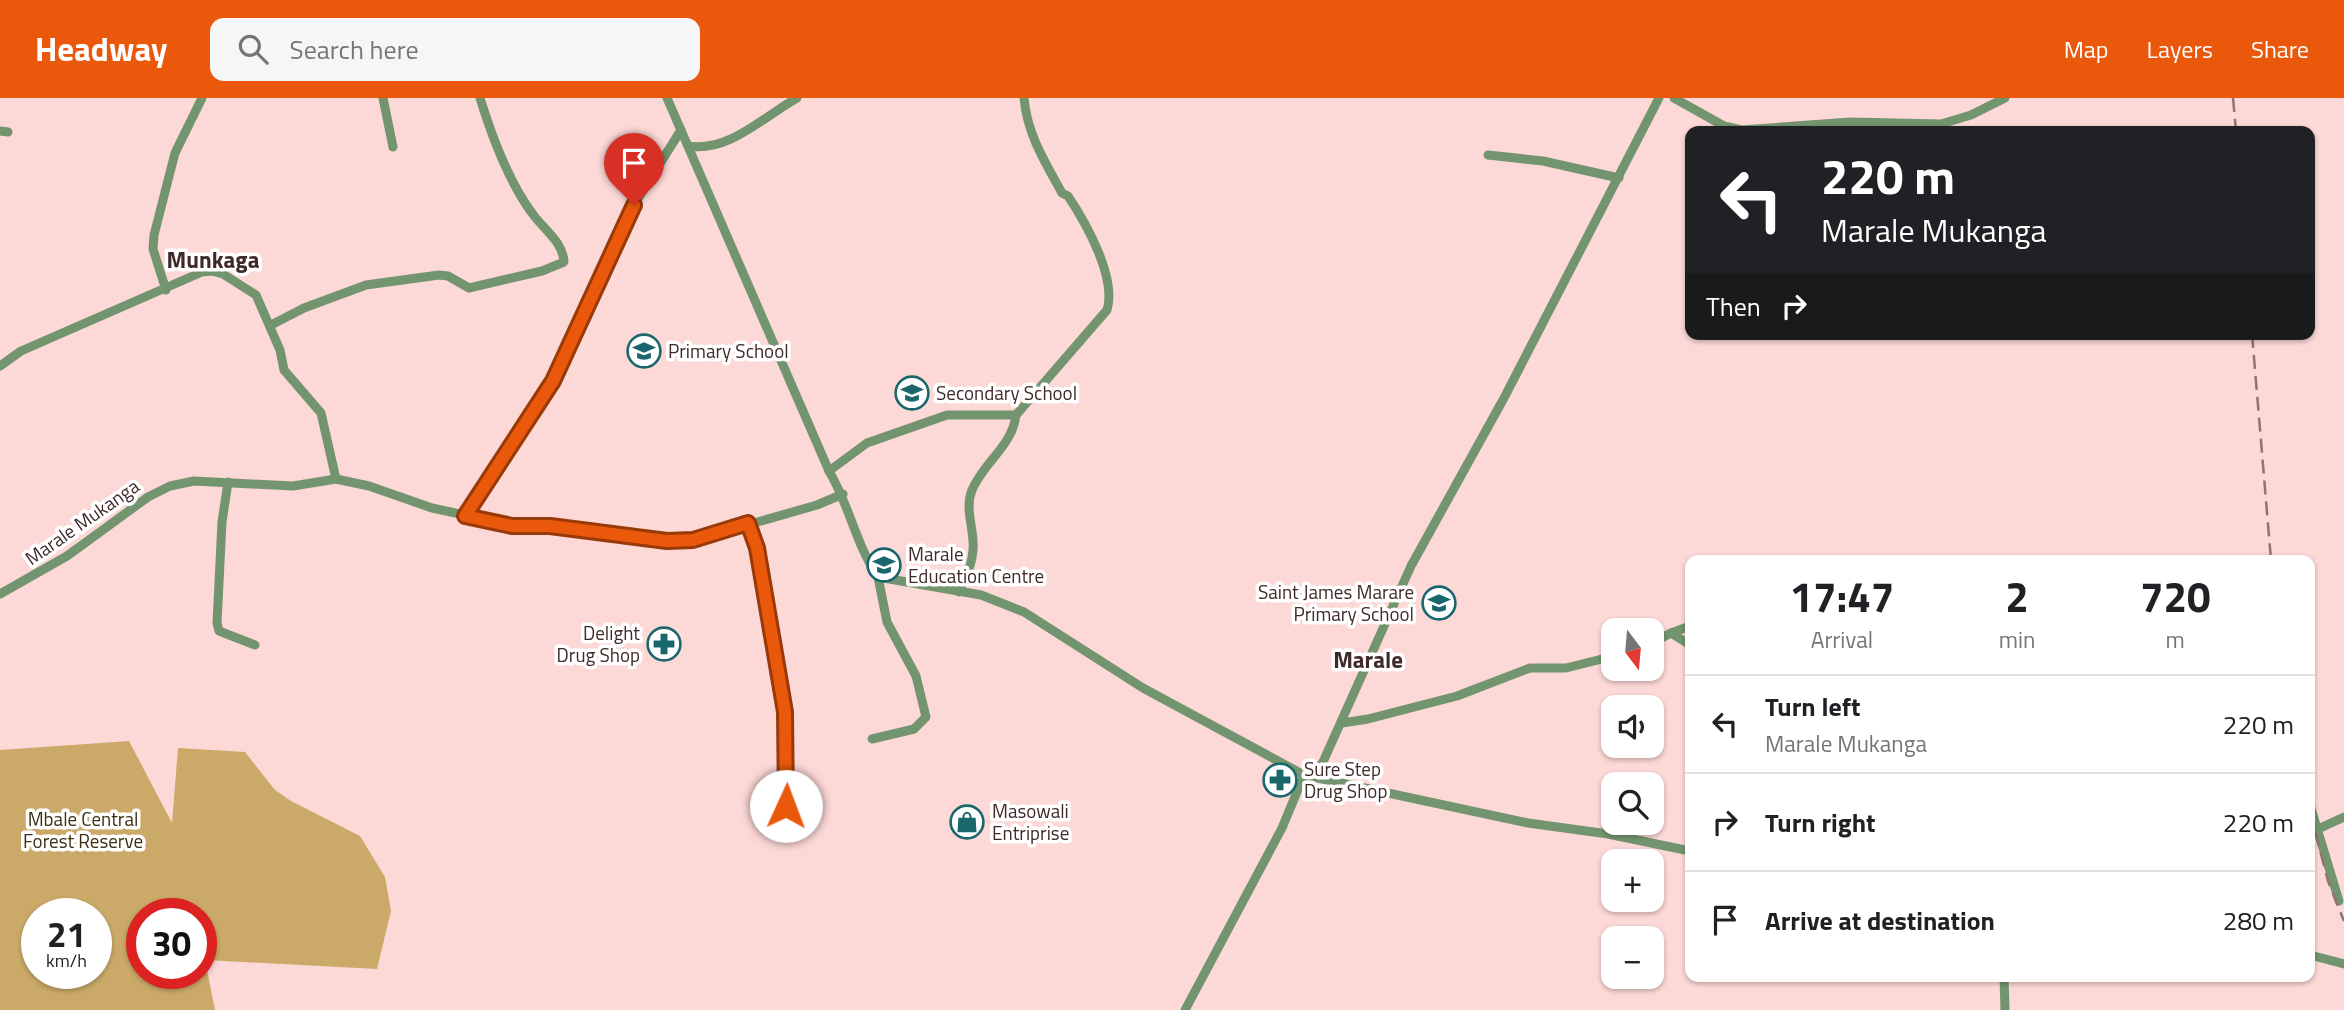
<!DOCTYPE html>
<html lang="en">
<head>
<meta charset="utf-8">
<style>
	body { margin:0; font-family:"Titillium Web",sans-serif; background:#f6f6f6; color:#202124; height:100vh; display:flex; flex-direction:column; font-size:26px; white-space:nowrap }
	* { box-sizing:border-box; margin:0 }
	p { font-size:23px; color:#757577 }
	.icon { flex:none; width:38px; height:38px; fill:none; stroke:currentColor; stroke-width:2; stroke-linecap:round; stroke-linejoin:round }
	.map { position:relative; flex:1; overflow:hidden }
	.panel { position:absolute; left:1685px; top:457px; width:630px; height:427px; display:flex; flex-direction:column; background:#fff; border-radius:14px; box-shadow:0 2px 5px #0004 }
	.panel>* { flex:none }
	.top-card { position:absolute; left:1685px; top:28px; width:630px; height:214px; border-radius:14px; box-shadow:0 2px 5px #0004; background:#202124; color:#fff; overflow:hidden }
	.needle { width:46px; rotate:164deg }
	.controls { position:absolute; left:1601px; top:520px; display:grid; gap:14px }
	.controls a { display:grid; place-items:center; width:63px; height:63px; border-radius:14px; background:#fff; box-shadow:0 2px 5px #0004; font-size:35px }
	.speed { position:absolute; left:21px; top:800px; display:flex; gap:14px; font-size:35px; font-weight:700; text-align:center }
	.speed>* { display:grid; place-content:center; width:91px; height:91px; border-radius:50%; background:#fff; box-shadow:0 2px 5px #0004; line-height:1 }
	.speed small { font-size:18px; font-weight:400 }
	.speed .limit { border:10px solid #d22; background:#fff; color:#111 }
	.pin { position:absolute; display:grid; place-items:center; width:60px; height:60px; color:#fff; margin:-72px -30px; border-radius:50% 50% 50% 0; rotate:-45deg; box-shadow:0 0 7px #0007 }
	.pin .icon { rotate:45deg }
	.me { position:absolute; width:77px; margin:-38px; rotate:2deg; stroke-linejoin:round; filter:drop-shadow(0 0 5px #0008) }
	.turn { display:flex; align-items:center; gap:24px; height:147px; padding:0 21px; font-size:32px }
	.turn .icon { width:91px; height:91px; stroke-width:2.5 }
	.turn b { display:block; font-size:49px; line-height:60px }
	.then { display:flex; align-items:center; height:66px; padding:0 21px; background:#0003; gap:14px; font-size:26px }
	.eta { display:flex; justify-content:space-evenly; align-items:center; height:119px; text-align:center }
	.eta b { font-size:42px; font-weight:700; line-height:49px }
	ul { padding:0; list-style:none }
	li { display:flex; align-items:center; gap:21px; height:98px; padding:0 21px; border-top:2px solid #e0e0e0 }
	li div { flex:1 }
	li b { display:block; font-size:26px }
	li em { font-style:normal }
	header { display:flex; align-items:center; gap:42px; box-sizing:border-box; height:98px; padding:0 35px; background:#ea580c; color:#fff }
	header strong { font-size:33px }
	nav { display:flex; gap:38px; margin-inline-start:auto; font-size:24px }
	.search { width:490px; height:63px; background:#f6f6f6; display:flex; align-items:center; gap:18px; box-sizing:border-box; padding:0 24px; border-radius:14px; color:#757577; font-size:26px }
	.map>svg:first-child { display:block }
	.forest { fill:#cbaa69; fill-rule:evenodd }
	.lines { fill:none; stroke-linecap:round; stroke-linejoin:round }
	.street { stroke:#72956f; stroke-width:9 }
	.rail { stroke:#907473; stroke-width:2.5; stroke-dasharray:14 7; stroke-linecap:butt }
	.route-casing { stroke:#983908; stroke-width:18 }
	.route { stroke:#ea580c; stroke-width:12 }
	.labels { text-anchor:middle; stroke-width:7; stroke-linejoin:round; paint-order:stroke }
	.poi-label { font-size:19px; fill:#402a29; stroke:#fff; text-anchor:start }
	.street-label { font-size:19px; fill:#402a29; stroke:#fff }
	.park-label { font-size:19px; fill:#3e2f12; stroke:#fff }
	.quarter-label { font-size:23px; font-weight:bold; fill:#402a29; stroke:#fff }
</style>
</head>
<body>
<header>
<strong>Headway</strong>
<div class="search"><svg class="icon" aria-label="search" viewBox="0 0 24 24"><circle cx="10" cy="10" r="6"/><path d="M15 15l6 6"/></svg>Search here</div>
<nav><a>Map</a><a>Layers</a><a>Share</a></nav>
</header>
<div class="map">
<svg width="2344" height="912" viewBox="0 0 2344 912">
	<rect width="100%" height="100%" fill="#fcd8d6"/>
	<!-- forest -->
	<path class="forest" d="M129 643 172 725 178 650 245 654 275 692 291 703 360 738 385 779 391 813 377 871 205 862 215 912H0V652ZM37 816H96V875H37ZM142 816H201V875H142Z"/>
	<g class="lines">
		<!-- street -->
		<g class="street">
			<polyline points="383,0 393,49"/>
			<path d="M667 0 829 373C849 406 856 447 878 479L981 497 1024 514 1143 590 1304 677 1528 725 1608 736 1690 753"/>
			<polyline points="1674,0 1724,28 1742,32 1850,24 1941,26 1971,17 2005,0"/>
			<polyline points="0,33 8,34"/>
			<path d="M688 48C728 55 763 19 797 0"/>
			<polyline points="1488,57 1543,63 1619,80"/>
			<polyline points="166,192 153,151 154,137 175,55 202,0"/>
			<path d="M271 227 304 210 366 187 439 177 448 178 469 190 542 173 564 164C563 145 546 133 535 119 509 86 492 39 480 0"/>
			<polyline points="0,268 21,253 202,174 212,173 223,176 256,197 280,252 284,272 321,315 336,381"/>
			<path d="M829 373 867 345 947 317H1016L1107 212C1117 180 1086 125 1068 98L1062 95C1045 64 1027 36 1024 0"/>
			<polyline points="228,384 222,424 217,525 219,533 255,547"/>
			<polyline points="465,418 553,283 634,107 681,32"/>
			<polyline points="748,425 757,450 785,614 786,708"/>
			<path d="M959 494C965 481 972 467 973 452 975 432 964 412 972 392 983 365 1013 347 1016 317"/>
			<polyline points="0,496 67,458 148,399 170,388 194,383 293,388 336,381 369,388 432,410 512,427 550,428 667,443 693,442 719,435 817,407 843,396"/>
			<polyline points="1671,535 1690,528"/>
			<polyline points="1652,545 1671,535 1690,547"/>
			<polyline points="1342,625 1368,621 1457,598 1530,570 1566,570 1614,558"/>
			<polyline points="872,641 914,631 926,619 916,578 887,524 878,479"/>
			<polyline points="2310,707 2339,803"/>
			<polyline points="2318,731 2344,719"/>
			<polyline points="2310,857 2344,866"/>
			<polyline points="2004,878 2005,912"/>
			<polyline points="1185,912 1282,730 1304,677 1322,666 1411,468 1504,300 1659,0"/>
		</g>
		<!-- rail -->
		<g class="rail">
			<polyline points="2233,0 2236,33"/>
			<polyline points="2252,236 2271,462"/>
			<polyline points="2310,714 2328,783 2344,823"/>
		</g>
	</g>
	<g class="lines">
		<defs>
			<polyline id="route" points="634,107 553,283 465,418 512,428 550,428 667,443 693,442 748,425 757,450 785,614 786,708"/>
		</defs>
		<!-- route casing -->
		<use href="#route" class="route-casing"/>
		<!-- route -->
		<use href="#route" class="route"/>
	</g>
	<!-- icons -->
	<defs>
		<symbol id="school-ring" viewBox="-11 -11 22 22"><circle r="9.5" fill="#fff" stroke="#19666d" stroke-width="1.5"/><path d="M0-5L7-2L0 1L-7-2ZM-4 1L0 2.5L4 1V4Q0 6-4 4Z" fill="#19666d"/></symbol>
		<symbol id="pharmacy-ring" viewBox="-11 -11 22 22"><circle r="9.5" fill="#fff" stroke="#19666d" stroke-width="1.5"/><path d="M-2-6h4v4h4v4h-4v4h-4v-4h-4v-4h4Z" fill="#19666d"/></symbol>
		<symbol id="shop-ring" viewBox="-11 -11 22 22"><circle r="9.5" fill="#fff" stroke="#19666d" stroke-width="1.5"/><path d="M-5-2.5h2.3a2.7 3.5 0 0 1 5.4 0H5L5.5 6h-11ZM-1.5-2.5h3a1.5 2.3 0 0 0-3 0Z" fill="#19666d"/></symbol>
	</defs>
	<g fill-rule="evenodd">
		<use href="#school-ring" x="625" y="234" width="38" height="38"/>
		<use href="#school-ring" x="893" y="276" width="38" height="38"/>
		<use href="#school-ring" x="865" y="448" width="38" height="38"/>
		<use href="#school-ring" x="1420" y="486" width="38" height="38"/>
		<use href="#pharmacy-ring" x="645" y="527" width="38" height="38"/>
		<use href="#pharmacy-ring" x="1261" y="663" width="38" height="38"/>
		<use href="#shop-ring" x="948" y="705" width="38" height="38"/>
	</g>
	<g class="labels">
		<!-- poi labels -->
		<g class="poi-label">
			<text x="668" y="260">Primary School</text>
			<text x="936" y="302">Secondary School</text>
			<text x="908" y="463">Marale<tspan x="908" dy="22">Education Centre</tspan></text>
			<text x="1414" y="501" text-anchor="end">Saint James Marare<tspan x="1414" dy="22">Primary School</tspan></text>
			<text x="640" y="542" text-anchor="end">Delight<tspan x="640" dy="22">Drug Shop</tspan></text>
			<text x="1304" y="678">Sure Step<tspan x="1304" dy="22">Drug Shop</tspan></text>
			<text x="992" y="720">Masowali<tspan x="992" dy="22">Entriprise</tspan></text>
		</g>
		<!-- street labels -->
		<g class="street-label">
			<text transform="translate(82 424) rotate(-35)" y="7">Marale Mukanga</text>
		</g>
		<!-- park labels -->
		<g class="park-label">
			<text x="83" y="728">Mbale Central<tspan x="83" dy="22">Forest Reserve</tspan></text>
		</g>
		<!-- quarter labels -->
		<g class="quarter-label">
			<text x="213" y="170">Munkaga</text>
			<text x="1368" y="570">Marale</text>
		</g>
	</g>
</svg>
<div class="controls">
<a><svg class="needle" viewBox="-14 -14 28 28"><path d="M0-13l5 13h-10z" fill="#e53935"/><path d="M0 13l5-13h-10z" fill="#757577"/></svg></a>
<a><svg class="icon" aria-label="sound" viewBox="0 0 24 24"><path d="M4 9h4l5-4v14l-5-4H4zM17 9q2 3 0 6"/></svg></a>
<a><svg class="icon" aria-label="search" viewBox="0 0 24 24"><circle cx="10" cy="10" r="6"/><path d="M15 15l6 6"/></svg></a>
<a>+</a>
<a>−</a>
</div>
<div class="speed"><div>21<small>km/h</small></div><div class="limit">30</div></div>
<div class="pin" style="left:634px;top:107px;background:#d93025"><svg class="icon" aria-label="arrive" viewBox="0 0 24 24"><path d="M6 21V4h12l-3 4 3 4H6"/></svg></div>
<svg class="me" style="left:786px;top:708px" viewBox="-20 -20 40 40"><circle r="19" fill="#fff"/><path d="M0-13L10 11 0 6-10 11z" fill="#ea580c"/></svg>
<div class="top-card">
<div class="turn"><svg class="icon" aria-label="left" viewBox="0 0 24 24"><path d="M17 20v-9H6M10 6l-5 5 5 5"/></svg><div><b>220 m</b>Marale Mukanga</div></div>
<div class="then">Then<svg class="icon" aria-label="right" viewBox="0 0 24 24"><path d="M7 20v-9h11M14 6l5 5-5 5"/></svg></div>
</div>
<section class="panel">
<div class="eta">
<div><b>17:47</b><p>Arrival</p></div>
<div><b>2</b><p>min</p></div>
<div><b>720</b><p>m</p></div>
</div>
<ul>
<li><svg class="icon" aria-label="left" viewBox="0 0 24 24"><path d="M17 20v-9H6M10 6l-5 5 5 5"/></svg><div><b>Turn left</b><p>Marale Mukanga</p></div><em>220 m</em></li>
<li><svg class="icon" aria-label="right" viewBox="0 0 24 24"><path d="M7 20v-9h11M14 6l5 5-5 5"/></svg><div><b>Turn right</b></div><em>220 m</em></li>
<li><svg class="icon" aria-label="arrive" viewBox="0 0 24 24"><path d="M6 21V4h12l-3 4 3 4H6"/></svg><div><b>Arrive at destination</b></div><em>280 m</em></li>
</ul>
</section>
</div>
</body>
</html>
